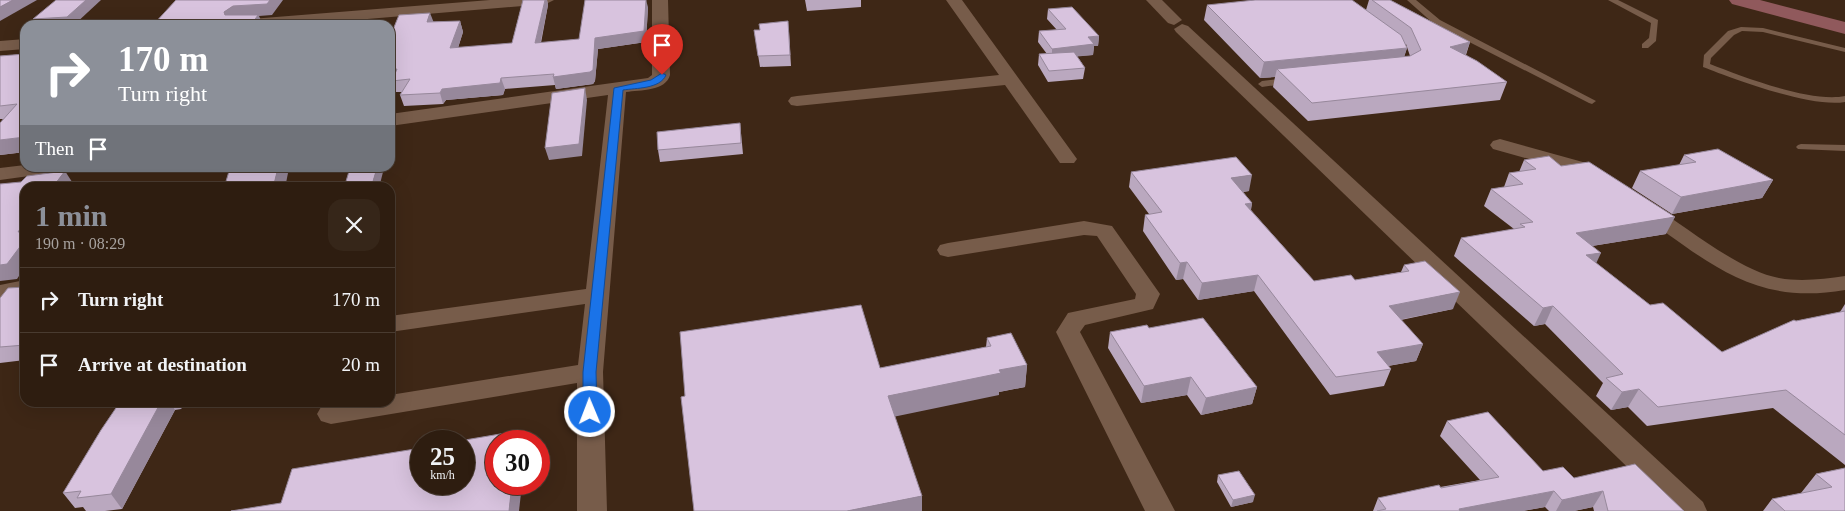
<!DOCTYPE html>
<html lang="en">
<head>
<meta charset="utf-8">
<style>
	body { margin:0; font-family:"Times New Roman",serif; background:#362619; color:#f1f3f6; height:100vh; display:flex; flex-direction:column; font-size:19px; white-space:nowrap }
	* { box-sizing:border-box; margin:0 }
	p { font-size:16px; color:#a7a29f }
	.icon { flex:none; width:28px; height:28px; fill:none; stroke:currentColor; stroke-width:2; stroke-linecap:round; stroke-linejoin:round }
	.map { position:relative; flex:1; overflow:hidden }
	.sheet { position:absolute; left:20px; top:182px; width:375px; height:225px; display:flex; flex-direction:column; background:#2e1d10; border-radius:15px; box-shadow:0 5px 20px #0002,0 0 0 1px #493b30 }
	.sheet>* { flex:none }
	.banner { position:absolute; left:20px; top:20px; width:375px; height:152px; border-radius:15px; box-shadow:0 5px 20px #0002,0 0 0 1px #493b30; background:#8c9099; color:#fff; overflow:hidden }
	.speed { position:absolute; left:410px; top:430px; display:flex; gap:10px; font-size:25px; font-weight:700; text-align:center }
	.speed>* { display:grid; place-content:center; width:65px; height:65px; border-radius:50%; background:#2e1d10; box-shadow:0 5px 20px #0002,0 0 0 1px #493b30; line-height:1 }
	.speed small { font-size:12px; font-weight:400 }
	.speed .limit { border:8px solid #d22; background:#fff; color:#111 }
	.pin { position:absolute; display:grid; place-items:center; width:42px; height:42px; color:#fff; margin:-51px -21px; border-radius:50% 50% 50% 0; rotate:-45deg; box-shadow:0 0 5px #0007 }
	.pin .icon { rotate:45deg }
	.me { position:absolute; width:55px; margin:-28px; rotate:359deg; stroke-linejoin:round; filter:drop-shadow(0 0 4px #0008) }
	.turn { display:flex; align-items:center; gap:18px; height:105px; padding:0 15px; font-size:22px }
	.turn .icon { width:65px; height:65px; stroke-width:2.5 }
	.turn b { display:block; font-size:35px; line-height:42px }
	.then { display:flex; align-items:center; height:48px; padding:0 15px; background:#0003; gap:10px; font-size:19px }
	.round { display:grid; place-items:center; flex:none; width:52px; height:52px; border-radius:15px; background:#362619 }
	.head { display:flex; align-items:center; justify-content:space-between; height:85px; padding:0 15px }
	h1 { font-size:30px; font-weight:600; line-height:38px; color:#8c9099 }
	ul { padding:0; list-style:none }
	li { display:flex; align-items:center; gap:15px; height:65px; padding:0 15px; border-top:1px solid #493b30 }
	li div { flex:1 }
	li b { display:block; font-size:19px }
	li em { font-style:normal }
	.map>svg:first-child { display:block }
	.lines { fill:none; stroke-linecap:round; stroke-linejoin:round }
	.service { fill:#775c4a; fill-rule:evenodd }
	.minor { fill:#775c4a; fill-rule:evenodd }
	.secondary { fill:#90595c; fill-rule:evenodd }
	.wall { fill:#baa8bf; fill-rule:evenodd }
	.shaded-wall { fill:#97889b }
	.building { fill:#d8c3de; stroke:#97889b }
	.route { fill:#1a73e8; stroke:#114b97 }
</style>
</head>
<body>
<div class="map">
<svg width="1845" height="511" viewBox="0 0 1845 511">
	<rect width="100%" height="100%" fill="#3e2716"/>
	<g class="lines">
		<!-- service -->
		<g class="service">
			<polygon points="1407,0 1416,0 1440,20 1596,101 1592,104 1589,103 1434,24"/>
			<polygon points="1608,0 1618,0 1658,20 1656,41 1648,48 1642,48 1642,44 1649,38 1651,23"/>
			<path d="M1741 27 1763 28 1845 48V52L1763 32 1742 31 1734 35 1711 58 1710 64C1743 77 1811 103 1845 96V102C1812 108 1736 80 1703 67L1704 55 1728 31Z"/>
			<polygon points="1288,78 1291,79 1291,83 1262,87 1258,84 1262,81"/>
			<polygon points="1801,144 1845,145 1845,151 1798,149 1796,147 1798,145"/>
		</g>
		<!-- minor -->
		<g class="minor">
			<polygon points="490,0 554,0 546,4 296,25 230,25 238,20"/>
			<path d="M652 0H668L670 75C666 91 640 90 626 92L603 372 607 511H577V383L331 424 321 421 317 414 321 407 341 402H390V395L578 365 585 304 390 332V316L586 289 608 95 390 126V114L648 78 652 75Z"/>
			<polygon points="946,0 962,0 1077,159 1074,163 1060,163 1005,85 797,106 791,105 788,101 791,97 797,96 999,75"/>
			<polygon points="1146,0 1162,0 1182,20 1174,25 1168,23"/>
			<polygon points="1182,24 1188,26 1703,502 1707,511 1673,511 1176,32 1174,29"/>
			<polygon points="25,39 25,49 0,51 0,41"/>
			<polygon points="1500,139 1590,164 1607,178 1604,182 1597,184 1590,182 1576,172 1493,149 1490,145 1493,141"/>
			<polygon points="25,165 25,168 54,168 51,172 44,174 0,180 0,168"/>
			<path d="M1645 203 1652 205C1686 227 1740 271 1779 278 1801 282 1824 279 1845 276V290C1753 306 1709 262 1638 213L1634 209 1638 205Z"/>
			<polygon points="1084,221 1112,226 1160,294 1153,309 1085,325 1080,332 1175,511 1145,511 1056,332 1068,313 1135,299 1136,294 1097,236 1084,235 948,257 940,255 937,250 940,245 948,243"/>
			<polygon points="25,280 25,294 0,301 0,285"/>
		</g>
		<!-- secondary -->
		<polygon class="secondary" points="1729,0 1760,0 1845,22 1845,34 1732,4"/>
	</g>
	<!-- wall -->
	<g class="wall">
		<polygon points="523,0 547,0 548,5 541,43 579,39 648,7 646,42 598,49 595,81 593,84 556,89 555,85 505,89 503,95 446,100 443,104 404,106 400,95 402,92 396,92 392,81 390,82 433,22 460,21 463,32 458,48 512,43"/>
		<polygon points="805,0 861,0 861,7 807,11"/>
		<path d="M1369 0H1390L1470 42 1466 55 1507 82 1500 100 1308 121 1273 87 1275 77 1260 78 1204 20 1207 5 1366 10ZM1405 44H1406L1410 56 1404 57 1407 48Z"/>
		<polygon points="1048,9 1099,36 1098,46 1094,46 1093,55 1077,56 1085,68 1083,79 1048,82 1038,65 1039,54 1047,54 1038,42 1039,31 1057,30 1047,19"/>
		<polygon points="754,30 789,32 791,66 760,67"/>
		<polygon points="25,54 25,152 0,155 0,123 3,119 0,119 0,56"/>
		<polygon points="740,123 743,154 660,162 658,150"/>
		<polygon points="1684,155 1773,180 1762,198 1672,214 1632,188 1640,171 1679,165"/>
		<polygon points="1524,160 1561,166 1666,234 1592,246 1596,263 1650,305 1722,352 1796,321 1840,312 1845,304 1845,465 1773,408 1647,426 1628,407 1611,410 1596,396 1603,383 1545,324 1534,326 1454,256 1461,238 1514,229 1484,206 1491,189 1504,187 1509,173 1519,172"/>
		<polygon points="1131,172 1249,191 1243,192 1252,203 1251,210 1314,281 1355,280 1401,272 1404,265 1453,309 1401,320 1423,344 1416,361 1388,366 1391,369 1384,386 1330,395 1254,291 1198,300 1183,279 1176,280 1143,231 1145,215 1149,214 1129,187"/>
		<polygon points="25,287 25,360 0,363 0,298"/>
		<polygon points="1149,328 1257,387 1252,404 1201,415 1187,395 1141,403 1108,348 1110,332"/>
		<polygon points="987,338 1027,365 1025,387 999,392 999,395 880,368 986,347"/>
		<polygon points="120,402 185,402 181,409 175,410 122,509 105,511 86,511 83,507 75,508 63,493"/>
		<polygon points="1447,421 1543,471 1574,478 1684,511 1594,511 1593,507 1574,511 1549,511 1545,507 1523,511 1373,511 1378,498 1480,480 1440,436"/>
		<polygon points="1845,468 1845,511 1763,511 1772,499 1802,493 1801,493 1816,474"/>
		<polygon points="1218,475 1253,502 1231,507 1217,482"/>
	</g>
	<!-- shaded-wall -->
	<g class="shaded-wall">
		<polygon points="13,0 37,0 0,21 0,7"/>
		<polygon points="86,0 101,0 74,25 36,25 33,19"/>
		<polygon points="270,0 283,0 272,15 259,16 263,25 229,25 224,12 233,6"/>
		<polygon points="545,0 547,0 548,5 538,55 535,43"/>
		<polygon points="646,0 648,7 646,42 598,49 595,81 593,84 556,89 553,77 595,38"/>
		<polygon points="430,13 434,23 427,22"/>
		<polygon points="460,21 463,32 454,60 450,48"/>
		<polygon points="1099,36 1098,46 1094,46 1093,55 1052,59 1052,49 1088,37"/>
		<polygon points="1470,42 1464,59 1450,47"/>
		<polygon points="1407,48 1402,63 1277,69 1275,77 1260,78 1264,62"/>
		<polygon points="25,65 25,80 19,70"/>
		<polygon points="397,69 392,81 390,82 390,70"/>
		<polygon points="501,78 505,89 503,95 446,100 443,104 440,93 442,89"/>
		<polygon points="585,88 587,100 582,156 549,160 545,148"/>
		<polygon points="390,121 394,131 390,147"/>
		<polygon points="25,137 25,152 0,155 0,140"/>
		<polygon points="278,168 289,168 285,188 273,188"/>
		<polygon points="377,168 384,168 379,188 371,188"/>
		<polygon points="65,171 74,185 72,188 52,188"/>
		<polygon points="1252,175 1249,191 1228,194 1231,178"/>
		<polygon points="1773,180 1762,198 1672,214 1681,197"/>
		<polygon points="1252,203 1249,218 1245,204"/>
		<polygon points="1675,217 1666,234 1567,250 1576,233"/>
		<polygon points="25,222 25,267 17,279 0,281 0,265 18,232"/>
		<polygon points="1601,253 1593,270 1586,255"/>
		<polygon points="1187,262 1183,279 1176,280 1180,263"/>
		<polygon points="1258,275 1254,291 1198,300 1202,283"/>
		<polygon points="1460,292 1453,309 1383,323 1389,306"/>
		<polygon points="1553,306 1545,324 1534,326 1543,308"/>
		<polygon points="1423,344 1416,361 1370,369 1377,352"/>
		<polygon points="1027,365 1025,387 999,392 999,395 888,418 888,396 999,370"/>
		<polygon points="1191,377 1187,395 1141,403 1144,386"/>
		<polygon points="1257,387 1252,404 1201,415 1206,398"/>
		<polygon points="1639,389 1628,407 1611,410 1622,392"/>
		<polygon points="161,402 170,402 175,410 122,509 111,494"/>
		<polygon points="177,402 185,402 181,409"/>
		<polygon points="518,431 521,441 517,441"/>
		<polygon points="512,484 522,484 519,511 509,511"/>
		<polygon points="1554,491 1545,507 1523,511 1458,511 1459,509"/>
		<polygon points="1603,491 1593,507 1574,511 1556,511 1562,500"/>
		<polygon points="1255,495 1253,502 1231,507 1233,500"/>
		<polygon points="922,496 922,511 847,511"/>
	</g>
	<!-- building -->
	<g class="building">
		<polygon points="0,0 13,0 0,7"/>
		<polygon points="56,0 86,0 67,17 33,19"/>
		<polygon points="176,0 270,0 267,4 233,6 224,12 225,15 258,15 251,25 153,25"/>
		<polygon points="523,0 545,0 535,43 579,39 585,0 646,0 644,31 595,38 593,70 590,72 553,77 554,74 501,78 500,83 442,89 440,93 400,95 410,79 392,81 397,69 390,70 390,37 399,15 430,13 427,22 460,21 450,48 512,43"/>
		<polygon points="1255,0 1352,0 1401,35 1407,48 1264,62 1207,5"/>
		<polygon points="1372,0 1390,0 1470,42 1450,47 1477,61 1507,82 1312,103 1277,69 1410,56 1421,50 1411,28"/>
		<polygon points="1072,7 1099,36 1088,37 1094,44 1052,49 1039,31 1066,29 1048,9"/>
		<polygon points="788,21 790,55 758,56 754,30 760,30 759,24"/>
		<polygon points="1074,52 1085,68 1049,71 1039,54"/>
		<polygon points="25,54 25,65 19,70 25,70 25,137 0,140 0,123 17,104 0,106 0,56"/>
		<polygon points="585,88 579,144 545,148 552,93"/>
		<polygon points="740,123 741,143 658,150 657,132"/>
		<polygon points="1718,149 1773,180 1681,197 1640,171 1696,162 1684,155"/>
		<polygon points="1549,156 1561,166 1589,162 1675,217 1576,233 1601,253 1586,255 1650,305 1663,303 1722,352 1794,320 1796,321 1845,311 1845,435 1786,390 1658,407 1639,389 1622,392 1606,378 1623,374 1553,306 1543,308 1461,238 1525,227 1520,224 1533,222 1491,189 1523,184 1509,173 1536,169 1524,160"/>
		<polygon points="1236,157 1252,175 1231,178 1252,203 1245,204 1314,281 1351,275 1355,280 1409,271 1404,265 1425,261 1460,292 1389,306 1423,344 1377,352 1391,369 1336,377 1258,275 1202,283 1187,262 1180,263 1145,215 1162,212 1131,172"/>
		<polygon points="230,168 278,168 273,188 224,188"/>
		<polygon points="350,168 377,168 371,188 344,188"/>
		<polygon points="65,171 52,188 25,188 25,222 18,232 25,231 25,240 7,264 0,265 0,184 21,182 27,176"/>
		<polygon points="25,287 25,345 0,347 0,298 8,288"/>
		<polygon points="861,305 880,368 991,346 987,338 1011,333 1027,365 999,370 1001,373 888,396 922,496 847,511 694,511 681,397 685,396 680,332"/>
		<polygon points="1203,318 1257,387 1206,398 1191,377 1144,386 1110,332 1147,325 1149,328"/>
		<polygon points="120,402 161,402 111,494 77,498 81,491 63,493 101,430"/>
		<polygon points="1488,412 1543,471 1563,467 1574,478 1635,464 1684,511 1608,511 1603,491 1562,500 1554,491 1459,509 1460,511 1377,511 1386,509 1378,498 1439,485 1441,488 1499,477 1447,421"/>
		<polygon points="518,431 517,441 496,441 496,484 512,484 509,511 231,511 281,503 292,469 421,448 421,484 464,484 464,441 459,441"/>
		<polygon points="1845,468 1845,511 1785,511 1772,499 1832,487 1816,474"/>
		<polygon points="1239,471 1255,495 1233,500 1218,475"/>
	</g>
	<!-- route -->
	<path class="route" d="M662 73 666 75C660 89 636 88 623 90L596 372 597 412 590 416 583 412V372L614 88 651 80Z"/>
</svg>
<div class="speed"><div>25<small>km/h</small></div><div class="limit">30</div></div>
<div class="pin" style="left:662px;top:75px;background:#d93025"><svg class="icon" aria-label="arrive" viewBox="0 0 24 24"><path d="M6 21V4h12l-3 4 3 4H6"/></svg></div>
<svg class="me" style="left:590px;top:412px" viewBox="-20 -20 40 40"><circle r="17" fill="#1a73e8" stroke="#fff" stroke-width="3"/><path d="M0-11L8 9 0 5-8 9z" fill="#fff"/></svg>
<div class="banner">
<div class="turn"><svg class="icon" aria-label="right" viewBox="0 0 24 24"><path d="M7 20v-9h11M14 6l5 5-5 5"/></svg><div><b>170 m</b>Turn right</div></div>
<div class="then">Then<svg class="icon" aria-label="arrive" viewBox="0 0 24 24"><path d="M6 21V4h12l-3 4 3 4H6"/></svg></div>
</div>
<section class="sheet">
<div class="head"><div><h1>1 min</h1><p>190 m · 08:29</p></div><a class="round"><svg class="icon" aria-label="close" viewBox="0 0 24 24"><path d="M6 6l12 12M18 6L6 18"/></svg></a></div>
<ul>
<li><svg class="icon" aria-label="right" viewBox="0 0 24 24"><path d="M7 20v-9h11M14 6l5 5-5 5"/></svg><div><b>Turn right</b></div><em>170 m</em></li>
<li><svg class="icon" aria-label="arrive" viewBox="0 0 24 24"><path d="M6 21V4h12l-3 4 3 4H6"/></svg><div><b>Arrive at destination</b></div><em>20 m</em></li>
</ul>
</section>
</div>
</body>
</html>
